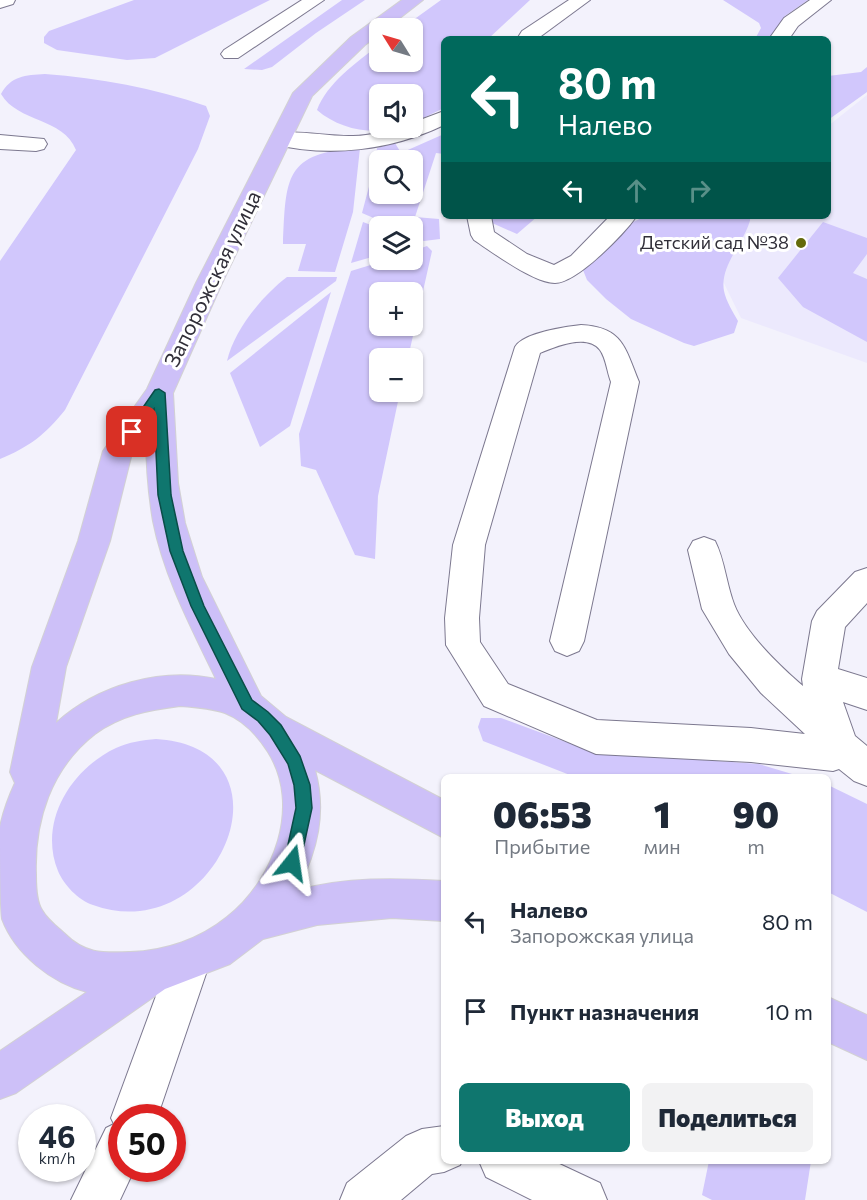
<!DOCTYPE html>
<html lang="ru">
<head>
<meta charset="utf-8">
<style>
	body { margin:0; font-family:Commissioner,sans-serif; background:#f2f2f3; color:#1f2937; height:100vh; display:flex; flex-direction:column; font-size:22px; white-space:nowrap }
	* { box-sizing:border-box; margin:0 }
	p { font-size:20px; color:#747a83 }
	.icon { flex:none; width:33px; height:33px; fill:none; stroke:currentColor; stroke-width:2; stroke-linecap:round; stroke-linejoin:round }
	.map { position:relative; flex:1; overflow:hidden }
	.panel { position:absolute; left:441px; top:774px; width:390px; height:390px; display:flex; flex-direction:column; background:#fff; border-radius:9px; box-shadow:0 2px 4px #0004 }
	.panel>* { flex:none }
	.top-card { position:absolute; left:441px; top:36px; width:390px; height:183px; border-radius:9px; box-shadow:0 2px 4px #0004; background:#00695c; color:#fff; overflow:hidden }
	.needle { width:39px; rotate:307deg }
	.buttons { position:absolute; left:369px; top:18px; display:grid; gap:12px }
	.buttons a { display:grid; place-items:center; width:54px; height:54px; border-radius:9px; background:#fff; box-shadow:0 2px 4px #0004; font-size:30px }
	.speed { position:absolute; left:18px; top:1104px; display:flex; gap:12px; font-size:30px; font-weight:700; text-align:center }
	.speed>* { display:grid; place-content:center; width:78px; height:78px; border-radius:50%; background:#fff; box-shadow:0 2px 4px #0004; line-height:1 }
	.speed small { font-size:15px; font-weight:400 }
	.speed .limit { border:9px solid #d22; background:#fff; color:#111 }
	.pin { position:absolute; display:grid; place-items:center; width:51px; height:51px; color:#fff; margin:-26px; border-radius:12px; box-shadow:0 3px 9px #0006 }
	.me { position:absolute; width:66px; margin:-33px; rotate:15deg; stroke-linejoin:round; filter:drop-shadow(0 0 4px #0008) }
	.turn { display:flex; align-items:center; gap:21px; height:126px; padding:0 18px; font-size:27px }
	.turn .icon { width:78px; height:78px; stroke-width:2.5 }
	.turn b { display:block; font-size:42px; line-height:51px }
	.lanes { display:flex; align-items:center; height:57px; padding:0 18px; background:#0003; justify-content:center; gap:30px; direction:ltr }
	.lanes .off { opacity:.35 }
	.eta { display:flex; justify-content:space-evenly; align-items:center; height:102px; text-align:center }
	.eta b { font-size:36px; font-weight:800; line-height:42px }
	.button { display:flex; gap:12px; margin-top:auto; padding:12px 18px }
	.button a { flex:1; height:69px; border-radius:9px; background:#0f766e; color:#fff; font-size:24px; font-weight:800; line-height:69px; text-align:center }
	.button a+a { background:#f2f2f3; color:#1f2937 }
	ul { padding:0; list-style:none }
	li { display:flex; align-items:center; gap:18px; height:90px; padding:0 18px }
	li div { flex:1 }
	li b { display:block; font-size:22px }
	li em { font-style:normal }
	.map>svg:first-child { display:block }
	.built { fill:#ece9fd }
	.green { fill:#d1c7fc; fill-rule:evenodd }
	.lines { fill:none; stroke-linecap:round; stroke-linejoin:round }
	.minor-casing { stroke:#7c788f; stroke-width:2 }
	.major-casing { stroke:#d2d1d3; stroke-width:2 }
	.minor { fill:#fff; fill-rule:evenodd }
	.major { fill:#cdc0f8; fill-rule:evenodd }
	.route { fill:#0f766e; stroke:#0a4d48; stroke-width:1.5 }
	.poi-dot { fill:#646a0c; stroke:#fff; stroke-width:2 }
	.labels { text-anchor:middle; stroke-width:6; stroke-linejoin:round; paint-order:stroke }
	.far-poi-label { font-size:18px; fill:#312f39; stroke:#fff; text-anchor:end }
	.street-label { font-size:21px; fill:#312f39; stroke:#fff }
</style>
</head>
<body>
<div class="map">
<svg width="867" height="1200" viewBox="0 0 867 1200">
	<rect width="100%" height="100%" fill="#f3f2fc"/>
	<!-- built -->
	<polygon class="built" points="867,95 867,363 741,318 718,271 753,216 828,216 828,126"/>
	<!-- green -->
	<g class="green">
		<polygon points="134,0 270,0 155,58 127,60 57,50 44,43 44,37 49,31"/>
		<polygon points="342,0 365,0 316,33 272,67 262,70 244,69"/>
		<path d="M441 0H530L488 39H444V108L413 123 412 94H380V128H398C370 135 339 129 317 110 327 83 357 62 379 45L380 62H412V28H402Z"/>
		<polygon points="723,0 808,0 785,16 771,39 755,39 761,28 759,23"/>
		<polygon points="867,67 867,92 828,120 828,76 861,72"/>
		<path d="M45 74C100 78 153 88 206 106L210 116 198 149 65 410C45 435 29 447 0 459V261L76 150C63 117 18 123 1 94 11 76 25 75 45 74Z"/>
		<path d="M444 134V154L436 153 415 217 439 219 440 239 424 241 413 236 412 226H392L362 213 375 164 377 148 395 143 401 153ZM380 160H412V194H380Z"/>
		<path d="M360 148 353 212 335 272 298 271 306 244H283C286 178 284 152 360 148Z"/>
		<polygon points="492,216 538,216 517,234 492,223"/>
		<path d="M646 216H751C747 241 719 264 724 291 726 301 733 312 738 321L734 333 694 346 684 343 631 319 606 299 587 280 583 270 586 264 620 228Z"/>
		<polygon points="363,222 379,228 379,255 351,263"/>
		<polygon points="823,222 867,238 867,254 853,273 867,279 867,342 803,307 778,278"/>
		<path d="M427 246 432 251 408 358H380V392H400L378 496 375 559 355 555 316 470 301 466 299 434 351 271 387 260H412L413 251ZM380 292H412V326H380Z"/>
		<path d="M287 277H337L336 281 227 361C234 330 262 296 287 277Z"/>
		<polygon points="331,292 290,426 260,447 230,373"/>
		<polygon points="481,718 501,718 593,752 759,764 802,777 575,777 483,741 478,727"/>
		<path d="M156 739C302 748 218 950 93 905 78 900 64 885 58 871 38 822 71 769 116 748 129 742 143 740 156 739Z"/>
		<polygon points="828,785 867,804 867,912 828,892"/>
		<polygon points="709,1161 811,1161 805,1200 712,1200 702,1195"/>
	</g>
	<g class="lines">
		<defs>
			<g id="minor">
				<polygon points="0,0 15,0 13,4 0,8"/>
				<polygon points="302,0 324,0 238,58 224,58 221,54 224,50"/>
				<polygon points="569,0 590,0 537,39 517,39 522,31"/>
				<polygon points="810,0 831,0 798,26 789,39 769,39 784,18"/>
				<path d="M444 111V125C392 150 330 158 273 144L270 139 273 134C293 129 329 137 353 136 373 136 393 128 412 128V123Z"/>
				<polygon points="0,135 44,139 47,144 44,149 36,151 0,149"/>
				<path d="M467 216H491L494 232 527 254 554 265 571 256 610 216 636 217C624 234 577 283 555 283 534 283 492 252 474 240L471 235Z"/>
				<path d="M581 325C623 327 625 348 639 382L584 641 579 651 567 656 555 651 550 641 611 382C607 372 606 358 600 350 587 333 555 347 540 353L485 545 479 618 480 642 508 684 597 720 751 728 805 734 761 693 729 654 702 609 688 550 693 541 704 537 715 541C725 561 726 583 734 604 745 633 780 666 803 686L802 679 812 621 817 611 855 572 867 568V603L845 627 838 669 867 678V710L843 702 855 736 867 746V786L854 781 839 769 833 771 751 762 596 754 484 706 446 645 445 618 453 545 515 347C523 333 564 327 581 325Z"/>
				<polygon points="189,941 204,947 210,962 157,1118 122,1118 122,1168 135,1168 120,1200 71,1200 106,1128 114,1124 111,1118 174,947"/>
				<polygon points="444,1126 444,1161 462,1161 460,1165 444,1172 432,1174 401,1200 340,1200 347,1183 406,1136 422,1129"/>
				<polygon points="479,1161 553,1161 600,1183 607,1200 532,1200 486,1177"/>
			</g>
			<g id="major">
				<path d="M402 0H423L387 28H380V34L365 45 312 96 222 283 173 393 178 483 185 523 202 577 261 696 286 717 444 800V838L315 770C327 813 317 850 298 890 346 877 395 878 444 881V921L392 918 317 925 263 939 230 964 165 989 16 1093 0 1099V1051L87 992C52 983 15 954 2 919 0 903 0 844 0 827 3 812 9 796 15 783L10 772 32 667 78 541 103 451 147 389 196 283 293 93 351 37ZM146 433C146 463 148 492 153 521 164 577 192 629 216 679 161 667 98 685 56 723L66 667 110 541 132 453ZM180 706C195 707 210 708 225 713 243 720 258 736 268 752 302 806 274 880 227 917 200 939 165 951 130 952 102 953 85 954 64 933 56 926 47 919 42 910 36 901 36 885 36 875 34 821 51 768 95 734 121 715 149 710 180 706Z"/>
				<polygon points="828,997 867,1015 867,1060 828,1042"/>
			</g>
		</defs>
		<!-- minor casing -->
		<use href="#minor" class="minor-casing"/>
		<!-- major casing -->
		<use href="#major" class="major-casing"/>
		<!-- minor -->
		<use href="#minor" class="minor"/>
		<!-- major -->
		<use href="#major" class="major"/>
	</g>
	<!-- route -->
	<polygon class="route" points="159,389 165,393 171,495 183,551 204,606 252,700 268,712 281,725 300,756 310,785 312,808 300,863 298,869 292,871 287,869 284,863 296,808 294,785 288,764 270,735 258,721 242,709 191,606 170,551 158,495 154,409 136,435 128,435 126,432 155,390"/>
	<!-- markers -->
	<circle class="poi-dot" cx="801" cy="243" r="6"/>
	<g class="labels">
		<!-- far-poi labels -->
		<g class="far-poi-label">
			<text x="789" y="249">Детский сад №38</text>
		</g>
		<!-- street labels -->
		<g class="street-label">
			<text transform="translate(213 279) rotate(-64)" y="7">Запорожская улица</text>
		</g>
	</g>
</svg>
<div class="buttons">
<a><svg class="needle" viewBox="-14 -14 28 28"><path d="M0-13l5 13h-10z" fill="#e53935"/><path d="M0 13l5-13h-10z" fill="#747a83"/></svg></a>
<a><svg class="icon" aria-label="sound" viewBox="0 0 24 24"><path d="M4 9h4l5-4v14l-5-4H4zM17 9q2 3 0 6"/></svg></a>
<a><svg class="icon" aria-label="search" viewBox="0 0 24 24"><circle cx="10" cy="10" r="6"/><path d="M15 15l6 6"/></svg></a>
<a><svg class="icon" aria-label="layers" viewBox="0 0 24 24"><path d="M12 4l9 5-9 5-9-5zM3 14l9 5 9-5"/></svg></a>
<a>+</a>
<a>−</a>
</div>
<div class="speed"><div>46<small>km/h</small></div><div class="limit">50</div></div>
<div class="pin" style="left:132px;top:432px;background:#d93025"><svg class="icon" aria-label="arrive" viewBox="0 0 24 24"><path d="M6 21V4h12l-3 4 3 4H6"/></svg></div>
<svg class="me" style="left:292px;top:863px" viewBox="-20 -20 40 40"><path d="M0-17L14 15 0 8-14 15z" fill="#0f766e" stroke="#fff" stroke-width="4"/></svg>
<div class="top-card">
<div class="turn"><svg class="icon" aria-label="left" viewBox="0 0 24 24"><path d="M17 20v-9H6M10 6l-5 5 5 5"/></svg><div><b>80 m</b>Налево</div></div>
<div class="lanes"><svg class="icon" aria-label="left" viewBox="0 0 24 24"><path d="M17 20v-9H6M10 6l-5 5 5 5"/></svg><svg class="icon off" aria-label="ahead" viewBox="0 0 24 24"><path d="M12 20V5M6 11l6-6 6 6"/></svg><svg class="icon off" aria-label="right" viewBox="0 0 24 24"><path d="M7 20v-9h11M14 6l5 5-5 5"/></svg></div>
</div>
<section class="panel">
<div class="eta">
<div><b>06:53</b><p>Прибытие</p></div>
<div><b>1</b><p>мин</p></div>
<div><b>90</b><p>m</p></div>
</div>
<ul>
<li><svg class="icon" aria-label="left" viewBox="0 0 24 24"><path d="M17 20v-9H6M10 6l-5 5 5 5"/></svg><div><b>Налево</b><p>Запорожская улица</p></div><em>80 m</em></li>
<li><svg class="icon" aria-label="arrive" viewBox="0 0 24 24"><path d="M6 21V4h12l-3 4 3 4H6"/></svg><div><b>Пункт назначения</b></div><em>10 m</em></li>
</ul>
<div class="button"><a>Выход</a><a>Поделиться</a></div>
</section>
</div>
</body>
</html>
